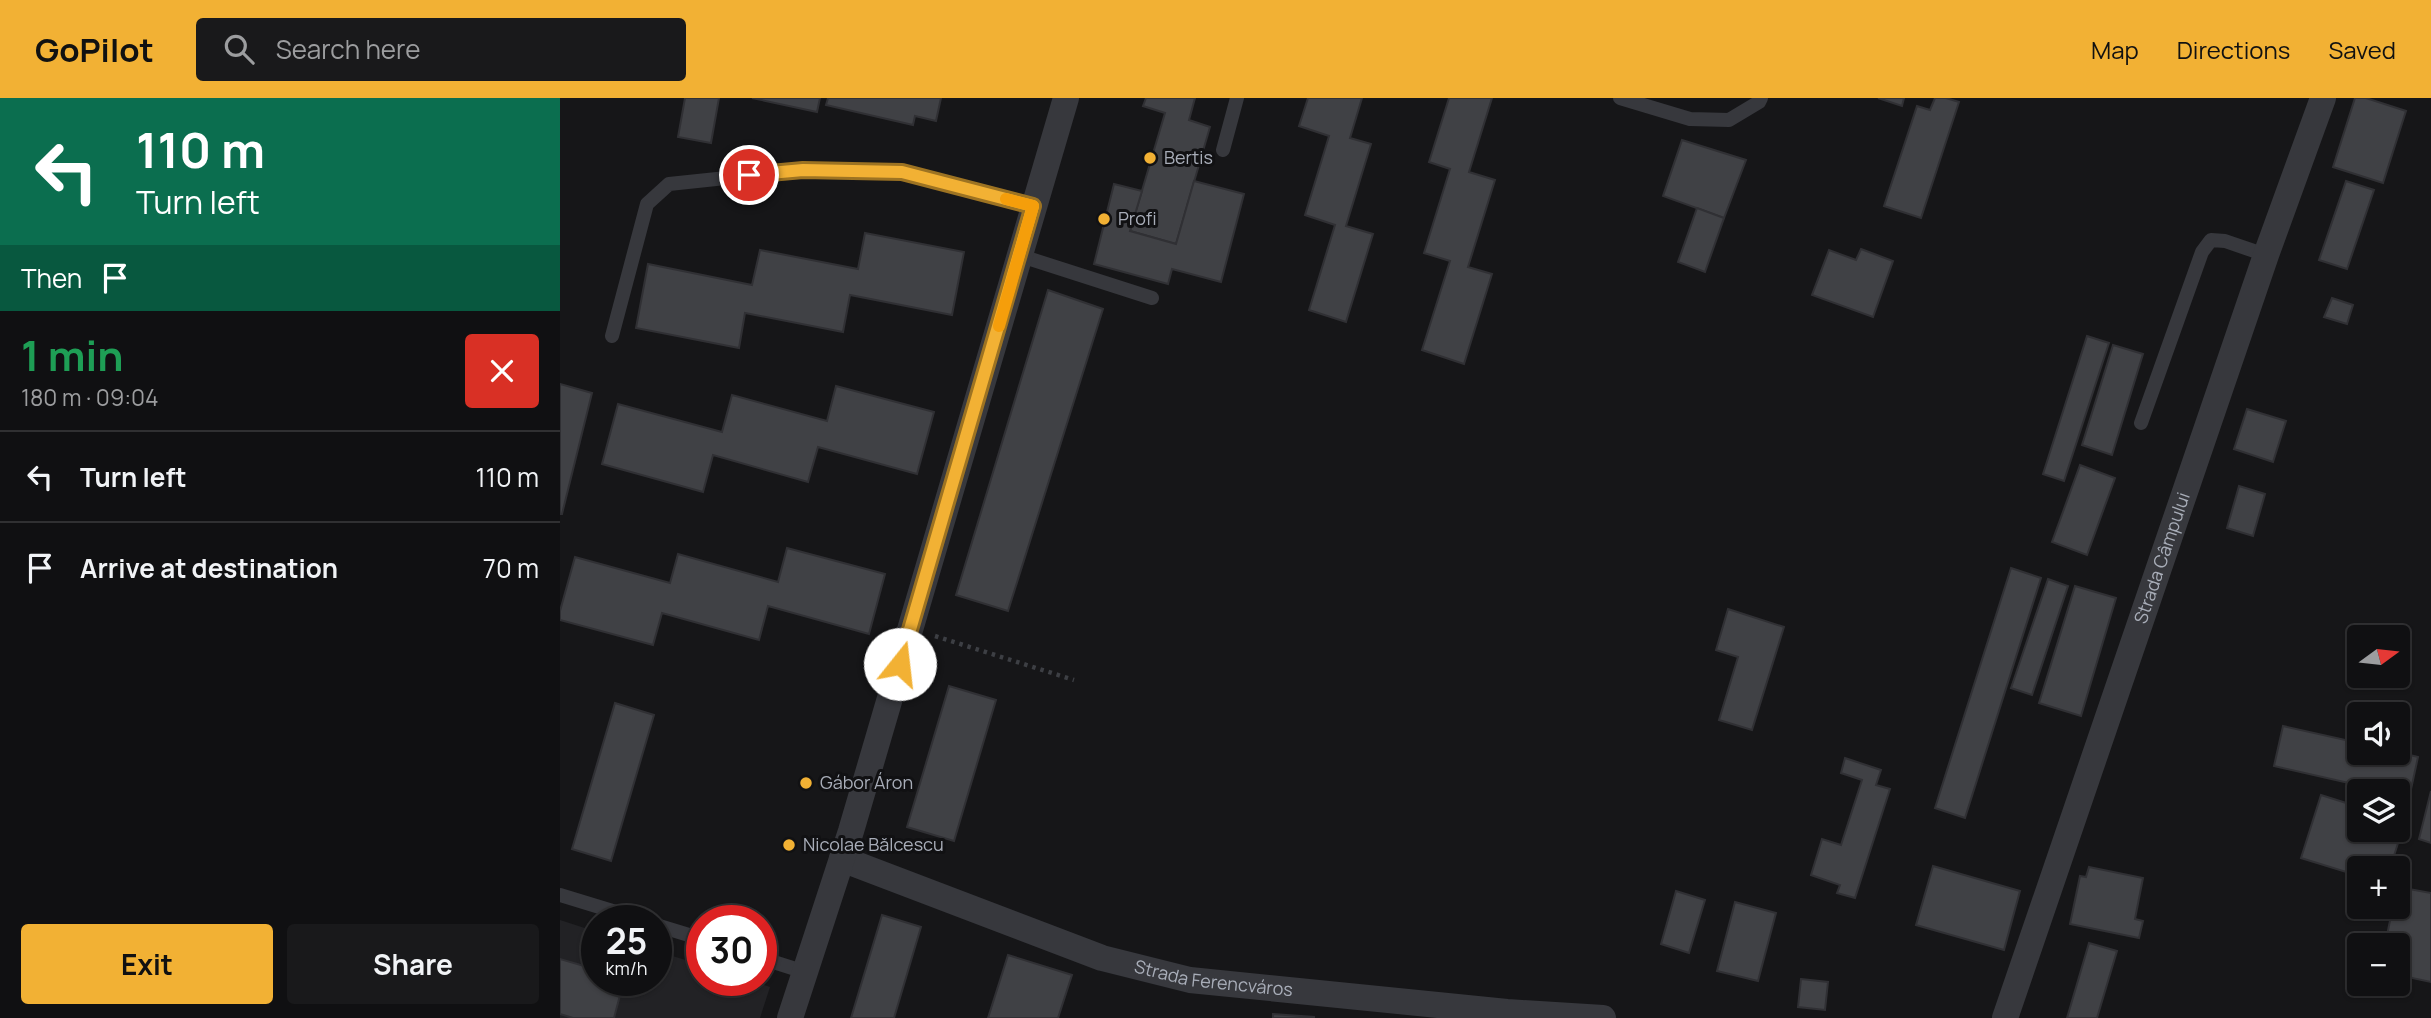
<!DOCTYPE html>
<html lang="en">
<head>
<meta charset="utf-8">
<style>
	body { margin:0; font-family:Manrope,sans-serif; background:#19191b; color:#f1f3f6; height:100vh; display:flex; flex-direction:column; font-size:26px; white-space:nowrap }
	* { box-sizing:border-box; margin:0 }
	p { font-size:23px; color:#9c9d9f }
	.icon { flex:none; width:38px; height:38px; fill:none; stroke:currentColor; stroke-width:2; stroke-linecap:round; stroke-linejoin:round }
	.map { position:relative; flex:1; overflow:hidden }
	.side { display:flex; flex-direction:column; background:#101012; width:560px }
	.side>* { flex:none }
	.top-card { background:#0b6e4f; color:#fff; overflow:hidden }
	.needle { width:46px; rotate:75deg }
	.buttons { position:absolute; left:1787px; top:527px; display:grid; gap:14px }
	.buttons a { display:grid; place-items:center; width:63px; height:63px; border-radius:7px; background:#101012; box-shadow:0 2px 5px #0004,0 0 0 2px #303032; font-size:35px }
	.speed { position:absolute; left:21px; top:807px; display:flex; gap:14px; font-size:35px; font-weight:700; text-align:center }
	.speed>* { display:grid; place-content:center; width:91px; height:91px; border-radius:50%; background:#101012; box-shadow:0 2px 5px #0004,0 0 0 2px #303032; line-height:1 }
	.speed small { font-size:18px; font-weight:400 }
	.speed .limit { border:10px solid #d22; background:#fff; color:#111 }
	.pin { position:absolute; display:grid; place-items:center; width:60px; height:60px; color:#fff; margin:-30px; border:4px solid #fff; border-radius:50%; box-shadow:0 2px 7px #0007 }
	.me { position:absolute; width:77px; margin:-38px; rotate:16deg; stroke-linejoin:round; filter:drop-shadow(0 0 5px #0008) }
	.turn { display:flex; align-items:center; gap:24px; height:147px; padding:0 21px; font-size:32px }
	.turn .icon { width:91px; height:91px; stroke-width:2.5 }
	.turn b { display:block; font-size:49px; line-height:60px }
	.then { display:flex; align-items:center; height:66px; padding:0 21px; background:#0003; gap:14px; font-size:26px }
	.round { display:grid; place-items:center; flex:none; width:74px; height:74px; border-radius:7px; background:#19191b }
	.overview { display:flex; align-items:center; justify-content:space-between; height:119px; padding:0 21px }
	h1 { font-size:42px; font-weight:700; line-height:52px; color:#1e9e55 }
	.primary-button { display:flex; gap:14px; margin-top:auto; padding:14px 21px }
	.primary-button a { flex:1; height:80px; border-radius:7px; background:#f2b134; color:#111; font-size:28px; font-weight:700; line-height:80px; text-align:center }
	.primary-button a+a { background:#19191b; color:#f1f3f6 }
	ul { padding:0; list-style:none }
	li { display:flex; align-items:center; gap:21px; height:91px; padding:0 21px; border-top:2px solid #303032 }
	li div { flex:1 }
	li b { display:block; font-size:26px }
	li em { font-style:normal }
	header { display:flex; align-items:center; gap:42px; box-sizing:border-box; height:98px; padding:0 35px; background:#f2b134; color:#111 }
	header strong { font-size:33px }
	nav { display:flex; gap:38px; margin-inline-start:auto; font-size:24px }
	.search { width:490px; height:63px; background:#19191b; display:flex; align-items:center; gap:18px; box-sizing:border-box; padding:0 24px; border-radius:7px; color:#9c9d9f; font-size:26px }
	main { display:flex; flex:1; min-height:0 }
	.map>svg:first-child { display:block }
	.built { fill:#222225 }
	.building { fill:#404145; stroke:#303034; stroke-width:2 }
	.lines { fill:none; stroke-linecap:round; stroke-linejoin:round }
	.path { stroke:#3d3f44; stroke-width:4.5; stroke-dasharray:3.5 5; stroke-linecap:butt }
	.service { stroke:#37383d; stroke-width:14 }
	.minor { stroke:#37383d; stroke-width:26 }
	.route-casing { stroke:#9d7322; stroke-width:18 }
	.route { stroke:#f2b134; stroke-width:12 }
	.slow { stroke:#f59e0b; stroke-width:12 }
	.poi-dot { fill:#f2b134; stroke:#111113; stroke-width:2.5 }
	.labels { text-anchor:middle; stroke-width:6; stroke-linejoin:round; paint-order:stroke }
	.poi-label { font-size:18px; fill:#a8adb8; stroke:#111113; text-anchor:start }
	.street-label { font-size:18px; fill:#a8adb8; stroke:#111113 }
</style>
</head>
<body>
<header>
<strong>GoPilot</strong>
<div class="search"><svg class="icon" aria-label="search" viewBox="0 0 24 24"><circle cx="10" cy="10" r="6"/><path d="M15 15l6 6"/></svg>Search here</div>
<nav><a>Map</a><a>Directions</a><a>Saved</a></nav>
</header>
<main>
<section class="side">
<div class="top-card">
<div class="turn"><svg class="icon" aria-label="left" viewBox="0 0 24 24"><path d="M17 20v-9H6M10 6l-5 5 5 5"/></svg><div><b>110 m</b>Turn left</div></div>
<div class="then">Then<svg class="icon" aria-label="arrive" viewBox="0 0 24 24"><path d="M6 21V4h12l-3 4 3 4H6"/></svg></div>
</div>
<div class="overview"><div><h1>1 min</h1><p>180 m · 09:04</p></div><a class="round" style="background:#d93025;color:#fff"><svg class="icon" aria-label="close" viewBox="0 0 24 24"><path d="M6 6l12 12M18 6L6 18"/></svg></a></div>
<ul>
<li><svg class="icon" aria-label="left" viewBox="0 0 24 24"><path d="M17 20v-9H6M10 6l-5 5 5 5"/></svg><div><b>Turn left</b></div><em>110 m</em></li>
<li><svg class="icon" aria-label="arrive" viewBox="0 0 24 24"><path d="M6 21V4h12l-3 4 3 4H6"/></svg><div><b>Arrive at destination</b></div><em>70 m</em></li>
</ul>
<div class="primary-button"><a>Exit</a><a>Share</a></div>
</section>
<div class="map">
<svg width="1871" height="920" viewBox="0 0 1871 920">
	<rect width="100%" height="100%" fill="#161618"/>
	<!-- built -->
	<polygon class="built" points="0,822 37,834 37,882 96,882 96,853 142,867 142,882 189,882 210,889 200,920 0,920"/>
	<!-- building -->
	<g class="building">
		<polygon points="125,0 159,0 151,45 118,39"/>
		<polygon points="192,0 260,0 257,14"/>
		<polygon points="268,0 381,0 376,23 355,18 353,27 266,7"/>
		<polygon points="586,0 635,0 629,22 650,29 616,146 570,133 605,15 583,8"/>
		<polygon points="748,0 802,0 790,40 811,46 786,128 813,136 786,224 749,212 775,127 745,117 769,38 739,28"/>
		<polygon points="889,0 932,0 909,74 935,82 908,169 932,176 904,266 862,252 890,163 864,155 890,71 869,64"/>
		<polygon points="1318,0 1344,0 1342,8"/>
		<polygon points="1375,0 1386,0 1399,4 1361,120 1324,108 1357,8 1370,12"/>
		<polygon points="1795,0 1806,0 1846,13 1823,85 1773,69"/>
		<polygon points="1122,42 1186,62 1164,120 1103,98"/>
		<polygon points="634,83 684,96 661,184 612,171 608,186 534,166 554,86 582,93 570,133 616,146"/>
		<polygon points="1786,83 1814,92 1787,171 1759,162"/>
		<polygon points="1137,110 1164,120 1145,174 1118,164"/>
		<polygon points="305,135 404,154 392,217 290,197 283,234 185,215 179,250 76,230 88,166 192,187 200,152 298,171"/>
		<polygon points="1301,151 1333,163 1313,219 1252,197 1269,152 1296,162"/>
		<polygon points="488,192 543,211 448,513 396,497"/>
		<polygon points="1772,200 1793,207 1787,226 1764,219"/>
		<polygon points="1527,238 1549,245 1504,383 1483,376"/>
		<polygon points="1553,247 1583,256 1552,357 1522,347"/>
		<polygon points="0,286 32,295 2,416 0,416"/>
		<polygon points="276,288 374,314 357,376 258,349 248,384 153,357 143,394 42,366 58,306 162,334 172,297 267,323"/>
		<polygon points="1687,311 1726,323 1713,364 1674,351"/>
		<polygon points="1520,367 1555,380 1527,457 1492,444"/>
		<polygon points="1679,388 1705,396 1693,438 1667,430"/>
		<polygon points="227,450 325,476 309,536 208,508 199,542 102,515 93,547 0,522 0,513 15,459 110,485 118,456 218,484"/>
		<polygon points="1451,470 1481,480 1405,720 1375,710"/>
		<polygon points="1488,481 1508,488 1472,597 1451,590"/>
		<polygon points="1515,488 1556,500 1521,618 1479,605"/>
		<polygon points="1168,511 1224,529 1192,632 1159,622 1178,559 1156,552"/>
		<polygon points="389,588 436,602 394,743 347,729"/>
		<polygon points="55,605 94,617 51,763 12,751"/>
		<polygon points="1723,628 1799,645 1799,654 1838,654 1858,659 1850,696 1835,692 1824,693 1714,668"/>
		<polygon points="1285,660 1321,672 1316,687 1330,691 1295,800 1277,795 1280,787 1251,777 1262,741 1281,747 1302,682 1281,675"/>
		<polygon points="1871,693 1871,745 1859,741"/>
		<polygon points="1761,697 1799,709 1799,732 1827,732 1841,736 1830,770 1810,768 1810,770 1799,770 1799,778 1741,760"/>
		<polygon points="1373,768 1460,793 1444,852 1356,827"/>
		<polygon points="1529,769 1583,780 1575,821 1583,823 1579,840 1510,826 1520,778 1526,779"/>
		<polygon points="1838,789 1871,795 1871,884 1838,877 1838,847 1825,847 1833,808 1838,808"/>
		<polygon points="1116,793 1145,802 1129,855 1101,846"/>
		<polygon points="1175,804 1216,815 1198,883 1157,873"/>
		<polygon points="322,817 361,829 334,920 291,920"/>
		<polygon points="1529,845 1557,853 1537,920 1507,920"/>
		<polygon points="448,857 512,877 498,920 428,920"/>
		<polygon points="34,860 37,861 37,882 64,882 54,920 13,920 0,916 0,861 31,870"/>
		<polygon points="1241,881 1268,884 1265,912 1238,909"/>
		<polygon points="713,916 754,919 754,920 713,920"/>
	</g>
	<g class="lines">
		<!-- path -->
		<polyline class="path" points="375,538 514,582"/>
		<!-- service -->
		<g class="service">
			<polyline points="1060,0 1130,21 1169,22 1199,4 1201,0"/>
			<polyline points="663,52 677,0"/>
			<polyline points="458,157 592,200"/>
			<polyline points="52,238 87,106 109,86 242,72 342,74 473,108"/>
			<polyline points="1581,325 1642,154 1651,142 1665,143 1706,157"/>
			<polyline points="0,797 82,822"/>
			<polyline points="96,827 142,841"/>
			<polyline points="201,860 245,874"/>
		</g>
		<!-- minor -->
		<g class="minor">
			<path id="s1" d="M282 761 542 860 630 882 947 914 1043 920"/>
			<polyline points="230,920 291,733 506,0"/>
			<path id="s2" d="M1445 920 1706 157 1763 0"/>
		</g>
	</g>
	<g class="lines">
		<defs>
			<polyline id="route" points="189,77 243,72 342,74 473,108 340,566"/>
		</defs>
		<!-- route casing -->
		<use href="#route" class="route-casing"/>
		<!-- route -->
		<use href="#route" class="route"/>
		<!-- slow -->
		<polyline class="slow" points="439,228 473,108 446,101"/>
	</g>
	<!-- markers -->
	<g class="poi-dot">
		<circle cx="590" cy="60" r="7"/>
		<circle cx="544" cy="121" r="7"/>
		<circle cx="246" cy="685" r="7"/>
		<circle cx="229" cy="747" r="7"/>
	</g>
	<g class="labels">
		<!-- poi labels -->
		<g class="poi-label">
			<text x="604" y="66">Bertis</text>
			<text x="558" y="127">Profi</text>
			<text x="260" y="691">Gábor Áron</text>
			<text x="243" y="753">Nicolae Bălcescu</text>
		</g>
		<!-- street labels -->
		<g class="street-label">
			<text dy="6" stroke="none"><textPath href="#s2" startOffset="486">Strada Câmpului</textPath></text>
			<text dy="6" stroke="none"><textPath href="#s1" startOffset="392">Strada Ferencváros</textPath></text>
		</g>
	</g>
</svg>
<div class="buttons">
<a><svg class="needle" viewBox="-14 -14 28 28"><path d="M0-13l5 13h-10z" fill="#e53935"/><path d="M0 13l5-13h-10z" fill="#9c9d9f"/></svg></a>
<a><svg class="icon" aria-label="sound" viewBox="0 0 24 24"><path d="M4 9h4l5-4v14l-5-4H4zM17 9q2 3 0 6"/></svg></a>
<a><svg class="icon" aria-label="layers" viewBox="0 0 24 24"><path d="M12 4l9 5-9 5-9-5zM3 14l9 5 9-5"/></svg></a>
<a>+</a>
<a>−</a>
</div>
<div class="speed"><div>25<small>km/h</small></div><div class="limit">30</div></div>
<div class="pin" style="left:189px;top:77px;background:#d93025"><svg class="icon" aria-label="arrive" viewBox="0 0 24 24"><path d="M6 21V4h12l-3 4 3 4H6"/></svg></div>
<svg class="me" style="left:340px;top:566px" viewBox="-20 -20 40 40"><circle r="19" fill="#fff"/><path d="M0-13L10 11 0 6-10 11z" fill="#f2b134"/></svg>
</div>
</main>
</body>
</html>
